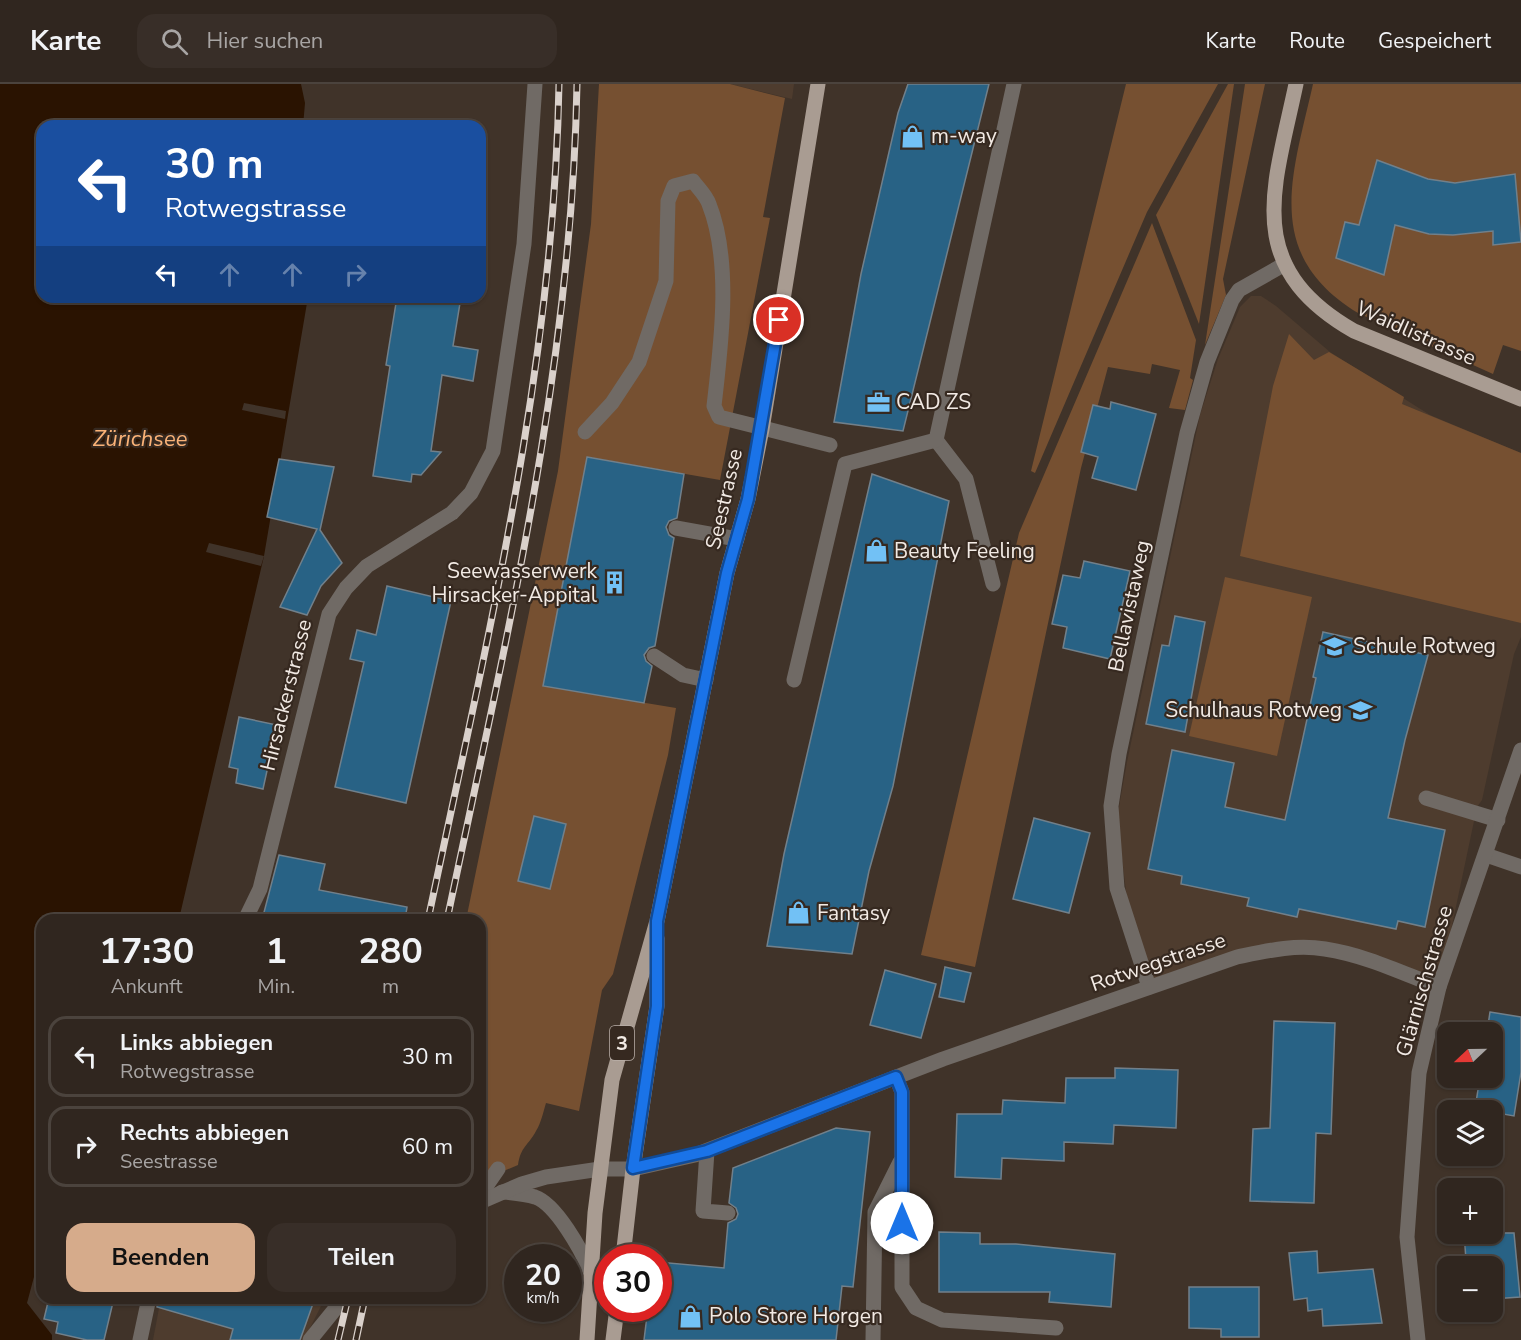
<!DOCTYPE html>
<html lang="de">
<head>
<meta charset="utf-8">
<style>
	body { margin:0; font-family:"Nunito Sans",sans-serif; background:#382e28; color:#f1f3f6; height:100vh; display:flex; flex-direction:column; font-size:22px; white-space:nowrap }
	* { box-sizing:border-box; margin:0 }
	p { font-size:20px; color:#a8a5a4 }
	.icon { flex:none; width:33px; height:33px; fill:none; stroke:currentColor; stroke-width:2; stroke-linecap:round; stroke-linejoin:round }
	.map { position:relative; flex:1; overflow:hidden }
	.panel { position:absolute; left:36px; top:830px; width:450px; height:390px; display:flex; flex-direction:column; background:#30261f; border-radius:18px; box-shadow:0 2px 4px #0004,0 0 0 2px #4b433d }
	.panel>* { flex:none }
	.top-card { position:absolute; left:36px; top:36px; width:450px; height:183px; border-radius:18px; box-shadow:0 2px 4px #0004,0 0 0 2px #4b433d; background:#1a4fa0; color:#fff; overflow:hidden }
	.needle { width:39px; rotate:248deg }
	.fabs { position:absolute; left:1437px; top:938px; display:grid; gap:12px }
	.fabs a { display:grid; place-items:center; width:66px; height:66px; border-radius:12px; background:#30261f; box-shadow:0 2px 4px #0004,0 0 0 2px #4b433d; font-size:30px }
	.speed { position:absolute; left:504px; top:1160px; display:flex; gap:12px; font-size:30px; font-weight:700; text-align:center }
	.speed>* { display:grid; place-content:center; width:78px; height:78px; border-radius:50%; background:#30261f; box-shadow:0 2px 4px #0004,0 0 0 2px #4b433d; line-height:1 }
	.speed small { font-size:15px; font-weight:400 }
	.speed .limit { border:9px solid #d22; background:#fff; color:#111 }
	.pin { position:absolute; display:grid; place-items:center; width:51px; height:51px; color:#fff; margin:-26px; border:3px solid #fff; border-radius:50%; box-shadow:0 2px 6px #0007 }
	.me { position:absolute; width:66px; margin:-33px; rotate:0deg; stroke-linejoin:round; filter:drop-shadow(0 0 4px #0008) }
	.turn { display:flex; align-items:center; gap:21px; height:126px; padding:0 30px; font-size:27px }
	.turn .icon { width:78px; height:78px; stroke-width:2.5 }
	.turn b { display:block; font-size:42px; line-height:51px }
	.lanes { display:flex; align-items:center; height:57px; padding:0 30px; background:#0003; justify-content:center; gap:30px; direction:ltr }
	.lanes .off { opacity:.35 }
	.eta { display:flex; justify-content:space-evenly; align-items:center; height:102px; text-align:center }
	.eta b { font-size:36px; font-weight:700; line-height:42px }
	.cta { display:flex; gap:12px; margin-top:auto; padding:12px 30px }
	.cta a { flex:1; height:69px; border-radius:18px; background:#d6ab8b; color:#111; font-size:24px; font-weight:700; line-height:69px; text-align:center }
	.cta a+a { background:#382e28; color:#f1f3f6 }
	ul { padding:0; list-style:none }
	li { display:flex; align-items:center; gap:18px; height:81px; margin:0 12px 9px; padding:0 18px; border:3px solid #4b433d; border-radius:18px }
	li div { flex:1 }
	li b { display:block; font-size:22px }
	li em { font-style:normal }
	header { display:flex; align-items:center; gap:36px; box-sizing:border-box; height:84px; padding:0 30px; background:#30261f; border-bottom:2px solid #4b433d }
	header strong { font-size:28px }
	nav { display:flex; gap:33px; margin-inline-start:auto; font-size:21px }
	.search { width:420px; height:54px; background:#382e28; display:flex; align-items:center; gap:15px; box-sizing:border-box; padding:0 21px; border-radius:18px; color:#a8a5a4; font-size:22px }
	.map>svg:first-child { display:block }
	.built { fill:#4e3c2e }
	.green { fill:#765031; fill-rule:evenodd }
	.water { fill:#2a1301 }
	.pier { fill:#403329 }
	.building { fill:#286285; stroke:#71808b; stroke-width:1.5 }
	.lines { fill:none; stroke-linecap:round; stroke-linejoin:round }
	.minor { stroke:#706a65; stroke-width:15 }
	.major { stroke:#a99c92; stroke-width:15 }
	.rail-casing { stroke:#dad1cb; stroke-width:7 }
	.rail { stroke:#362920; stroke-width:4.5; stroke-dasharray:14; stroke-linecap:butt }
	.route-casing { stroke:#114b97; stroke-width:15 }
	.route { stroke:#1a73e8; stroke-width:10 }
	.labels { text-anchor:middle; stroke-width:4.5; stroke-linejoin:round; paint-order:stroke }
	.shield { fill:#362920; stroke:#bab0a9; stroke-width:1.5 }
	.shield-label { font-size:20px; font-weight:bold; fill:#f2eae4 }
	.poi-label { font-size:21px; fill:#f2eae4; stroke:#362920; text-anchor:start }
	.street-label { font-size:21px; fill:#f2eae4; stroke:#362920 }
	.water-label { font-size:22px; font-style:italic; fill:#fab277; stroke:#362920 }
</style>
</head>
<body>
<header>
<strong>Karte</strong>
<div class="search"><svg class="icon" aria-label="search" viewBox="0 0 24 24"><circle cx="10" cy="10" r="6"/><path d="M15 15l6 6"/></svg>Hier suchen</div>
<nav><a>Karte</a><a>Route</a><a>Gespeichert</a></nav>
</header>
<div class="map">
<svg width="1521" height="1256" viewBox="0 0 1521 1256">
	<rect width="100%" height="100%" fill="#403329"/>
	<!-- built -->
	<g class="built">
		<polygon points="730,0 794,0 792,15"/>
		<polygon points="1251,212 1261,212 1276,222 1330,268 1430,331 1521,369 1521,553 1514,570 1482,716 1477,723 1439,903 1386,883 1281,864 1151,897 1127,815 1117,734 1127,678 1200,331 1218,275 1240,223"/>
		<polygon points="161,1214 325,1214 304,1256 153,1256"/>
	</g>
	<!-- green -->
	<g class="green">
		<path d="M599 0H730L785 14 763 133 770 134 720 396 588 373 543 602 676 624 668 671 613 890 602 906 579 1027 546 1019C543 1029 541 1039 536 1047 528 1062 521 1062 518 1081L480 1097V836H466L558 387 591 140ZM534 732 566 740 550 805 518 797Z"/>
		<polygon points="1126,0 1218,0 1147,128 1035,389 1031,387"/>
		<polygon points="1228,0 1234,0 1199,240 1156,131"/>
		<polygon points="1245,0 1265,0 1223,195 1226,211 1205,261"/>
		<path d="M1313 0H1521V267L1503 261 1493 290 1358 229C1261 170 1293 90 1313 0Z"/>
		<polygon points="1152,139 1196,256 1190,294 1193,296 1185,326 1169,324 1180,286 1152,280 1150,290 1108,283 1081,384 975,883 921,871 1019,449"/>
		<polygon points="1289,250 1314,276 1329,268 1404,313 1402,320 1521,369 1521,539 1240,472 1273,302"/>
		<polygon points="1225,493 1312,513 1277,672 1189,652"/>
	</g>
	<!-- water -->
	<polygon class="water" points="0,0 301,0 305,19 303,42 42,42 42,213 308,213 264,472 179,835 42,836 42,1163 27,1219 52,1251 52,1256 0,1256"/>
	<!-- pier -->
	<g class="pier">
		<polygon points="244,319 286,327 285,335 242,326"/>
		<polygon points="209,459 264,472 261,482 206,468"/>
	</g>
	<!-- building -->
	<g class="building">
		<polygon points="908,0 989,0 903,347 834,338 861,190 898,29"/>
		<polygon points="1377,76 1428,95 1455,99 1515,90 1521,158 1493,161 1493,147 1453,151 1429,150 1395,141 1384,191 1336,174 1345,138 1359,141"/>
		<polygon points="397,213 461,213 453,262 478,266 473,297 442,291 431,367 441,368 421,391 412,390 411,398 373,392 390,282 386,281"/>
		<polygon points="1111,318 1156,330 1136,406 1092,394 1098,373 1081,368 1093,321 1110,325"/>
		<polygon points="587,373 684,390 677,434 669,437 666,443 669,451 674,454 655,562 649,564 644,571 646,577 652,582 644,619 543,602"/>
		<polygon points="279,375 334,383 320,446 342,479 321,502 307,531 280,523 317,445 267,433"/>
		<polygon points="872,390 949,417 893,702 869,787 852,870 767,862 784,770"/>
		<polygon points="1084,477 1130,487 1110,575 1063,564 1067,543 1052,540 1063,491 1080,494"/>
		<polygon points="387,502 451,517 406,719 335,703 364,578 350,575 357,546 376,551"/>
		<polygon points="1175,532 1205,538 1185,648 1146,640 1162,561 1169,562"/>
		<polygon points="1323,548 1428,571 1405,656 1388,734 1445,746 1425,843 1398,837 1396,845 1299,825 1297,833 1247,822 1249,814 1181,800 1182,792 1148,785 1172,666 1234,679 1225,723 1285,736 1316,594 1313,593"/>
		<polygon points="239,633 277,641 263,705 236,699 238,685 229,683"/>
		<polygon points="534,732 566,740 550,805 518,797"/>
		<polygon points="1034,734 1090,749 1069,829 1013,815"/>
		<polygon points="279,771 325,780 319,806 407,823 405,836 262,836"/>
		<polygon points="945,883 971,889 964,918 939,913"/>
		<polygon points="885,886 936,900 921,954 870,941"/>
		<polygon points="1490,928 1521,933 1521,988 1514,1032 1475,1025 1480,993 1492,993 1492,948 1487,948"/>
		<polygon points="1274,937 1335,939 1331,1050 1316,1049 1314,1119 1250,1117 1253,1045 1270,1044"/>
		<polygon points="1115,984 1178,986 1176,1044 1114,1041 1113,1060 1064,1058 1064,1077 1002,1074 1001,1095 955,1093 957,1030 1002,1030 1003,1016 1065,1019 1066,994 1115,994"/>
		<polygon points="836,1044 870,1048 853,1203 842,1202 836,1256 644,1256 648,1224 658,1224 658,1178 724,1184 728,1139 736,1135 738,1130 736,1124 729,1119 733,1084"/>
		<polygon points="939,1148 980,1149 980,1160 1016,1160 1115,1170 1111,1223 1049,1218 1050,1208 939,1208"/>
		<polygon points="1464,1149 1514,1149 1520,1213 1492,1215 1492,1182 1473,1182 1472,1175 1466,1176"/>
		<polygon points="1317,1167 1318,1189 1373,1185 1382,1239 1323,1242 1322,1225 1308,1227 1307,1214 1294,1216 1289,1169"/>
		<polygon points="1189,1203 1259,1203 1259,1253 1221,1253 1221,1245 1189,1244"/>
		<polygon points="49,1214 114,1214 104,1256 87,1256 56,1249 58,1238 44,1235"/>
		<polygon points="158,1214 315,1214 300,1256 230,1256 233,1245 157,1223"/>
	</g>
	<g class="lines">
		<!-- minor -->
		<g class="minor">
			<path d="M585 348 612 319 639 278 666 197 668 117 674 102 693 97C698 104 706 111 709 120 732 178 721 261 714 322L719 333 830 361"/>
			<polyline points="936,356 966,395 993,500"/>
			<polyline points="676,444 737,455"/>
			<polyline points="654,572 683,591 706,596"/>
			<polyline points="794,596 845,380 936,356 1014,0"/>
			<polyline points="1426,714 1498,736"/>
			<polyline points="1486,771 1521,783"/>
			<polyline points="245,836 260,805 329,530 346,504 367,482 452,429 471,409 493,367 524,160 535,0"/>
			<polyline points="1149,903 1117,804 1111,722 1119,670 1187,349 1207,278 1232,216 1239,206 1285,180"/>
			<polyline points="896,993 902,1008 902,1203 916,1224 942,1236 1056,1244"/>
			<polyline points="707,1067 703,1127 728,1129"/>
			<path d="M502 1108C513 1109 525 1110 535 1113 556 1120 582 1167 590 1187"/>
			<polyline points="480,1111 498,1085"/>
			<path d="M480 1118 522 1100 546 1093 600 1085H633L695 1071 943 975 1237 873C1266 867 1295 860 1325 865 1365 871 1402 889 1439 903"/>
			<polyline points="140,1256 149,1214"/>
			<polyline points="310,1256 344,1214"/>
			<polyline points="873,1256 875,1128 900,1078"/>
			<polyline points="1418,1256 1407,1153 1419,989 1439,903 1521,666"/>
		</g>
		<!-- major -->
		<g class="major">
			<path d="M1296 0C1274 105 1241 182 1354 247L1521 315"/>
			<polyline points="623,1173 633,1085 657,922 657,854"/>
			<polyline points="587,1256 595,1129 612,996 657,837 727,489 748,415 762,345 818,0"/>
			<polyline points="613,1256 617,1224"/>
		</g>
		<defs>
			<g id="rail">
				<path d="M428 836C486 560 554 283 559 0"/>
				<path d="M447 836C505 560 572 283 577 0"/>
				<polyline points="338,1256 348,1214"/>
				<polyline points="356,1256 365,1214"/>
			</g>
		</defs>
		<!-- rail casing -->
		<use href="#rail" class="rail-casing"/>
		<!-- rail -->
		<use href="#rail" class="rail"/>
	</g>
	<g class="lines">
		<defs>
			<polyline id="route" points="779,236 748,415 727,489 657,837 657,922 633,1084 707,1067 896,993 902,1008 902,1139"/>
		</defs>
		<!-- route casing -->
		<use href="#route" class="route-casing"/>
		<!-- route -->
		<use href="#route" class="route"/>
	</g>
	<!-- icons -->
	<defs>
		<symbol id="shop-bare" viewBox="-9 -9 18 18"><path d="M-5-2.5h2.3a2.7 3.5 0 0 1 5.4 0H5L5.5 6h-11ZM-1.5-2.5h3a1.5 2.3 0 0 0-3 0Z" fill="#72c1f5" stroke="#362920" stroke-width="2.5" paint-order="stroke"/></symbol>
		<symbol id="office-bare" viewBox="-9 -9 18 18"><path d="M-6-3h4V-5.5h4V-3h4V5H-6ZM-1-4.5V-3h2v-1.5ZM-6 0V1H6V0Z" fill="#72c1f5" stroke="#362920" stroke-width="2.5" paint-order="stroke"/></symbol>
		<symbol id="building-bare" viewBox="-9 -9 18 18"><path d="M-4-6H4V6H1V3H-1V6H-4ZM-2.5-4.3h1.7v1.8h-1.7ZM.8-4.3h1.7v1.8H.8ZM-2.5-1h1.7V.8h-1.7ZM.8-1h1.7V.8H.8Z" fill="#72c1f5" stroke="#362920" stroke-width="2.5" paint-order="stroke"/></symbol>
		<symbol id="school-bare" viewBox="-9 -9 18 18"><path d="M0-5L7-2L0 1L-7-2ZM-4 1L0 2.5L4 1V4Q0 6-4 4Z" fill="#72c1f5" stroke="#362920" stroke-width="2.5" paint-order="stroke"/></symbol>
	</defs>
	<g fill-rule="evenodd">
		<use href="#shop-bare" x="896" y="36" width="33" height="33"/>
		<use href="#office-bare" x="862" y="302" width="33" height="33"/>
		<use href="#shop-bare" x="860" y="450" width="33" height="33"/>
		<use href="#building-bare" x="598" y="482" width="33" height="33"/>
		<use href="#school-bare" x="1318" y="546" width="33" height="33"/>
		<use href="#school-bare" x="1344" y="610" width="33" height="33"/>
		<use href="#shop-bare" x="782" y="812" width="33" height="33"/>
		<use href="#shop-bare" x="674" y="1216" width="33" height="33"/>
	</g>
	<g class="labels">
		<!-- shield labels -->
		<rect class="shield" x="610" y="942" width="24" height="34" rx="4.5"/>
		<g class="shield-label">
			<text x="622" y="966">3</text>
		</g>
		<!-- poi labels -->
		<g class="poi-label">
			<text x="931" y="59">m-way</text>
			<text x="896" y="325">CAD ZS</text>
			<text x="894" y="474">Beauty Feeling</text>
			<text x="597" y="494" text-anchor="end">Seewasserwerk<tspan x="597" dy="24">Hirsacker-Appital</tspan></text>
			<text x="1353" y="569">Schule Rotweg</text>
			<text x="1342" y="633" text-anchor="end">Schulhaus Rotweg</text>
			<text x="817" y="836">Fantasy</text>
			<text x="709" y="1239">Polo Store Horgen</text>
		</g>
		<!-- street labels -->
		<g class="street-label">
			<text transform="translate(1416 249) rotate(24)" y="7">Waidlistrasse</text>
			<text transform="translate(724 415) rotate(-77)" y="7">Seestrasse</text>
			<text transform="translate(1129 522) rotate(-78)" y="7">Bellavistaweg</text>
			<text transform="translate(286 611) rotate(-76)" y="7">Hirsackerstrasse</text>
			<text transform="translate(1158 878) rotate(-19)" y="7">Rotwegstrasse</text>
			<text transform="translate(1424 897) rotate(-74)" y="7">Glärnischstrasse</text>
		</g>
		<!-- water labels -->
		<g class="water-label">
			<text x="140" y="362">Zürichsee</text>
		</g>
	</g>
</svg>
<div class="fabs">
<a><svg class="needle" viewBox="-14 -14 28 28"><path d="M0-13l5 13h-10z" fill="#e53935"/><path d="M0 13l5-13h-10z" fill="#a8a5a4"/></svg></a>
<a><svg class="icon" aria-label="layers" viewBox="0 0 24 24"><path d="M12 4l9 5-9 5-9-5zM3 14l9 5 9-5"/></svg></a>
<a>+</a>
<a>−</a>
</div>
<div class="speed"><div>20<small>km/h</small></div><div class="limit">30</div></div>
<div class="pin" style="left:779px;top:236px;background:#d93025"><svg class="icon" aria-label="arrive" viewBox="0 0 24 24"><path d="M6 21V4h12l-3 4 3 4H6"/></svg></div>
<svg class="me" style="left:902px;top:1139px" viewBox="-20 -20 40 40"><circle r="19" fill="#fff"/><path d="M0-13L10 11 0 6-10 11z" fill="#1a73e8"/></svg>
<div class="top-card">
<div class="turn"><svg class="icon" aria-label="left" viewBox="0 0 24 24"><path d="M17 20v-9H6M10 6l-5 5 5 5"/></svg><div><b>30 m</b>Rotwegstrasse</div></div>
<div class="lanes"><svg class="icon" aria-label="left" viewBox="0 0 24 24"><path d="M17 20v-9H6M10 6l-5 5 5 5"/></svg><svg class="icon off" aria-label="ahead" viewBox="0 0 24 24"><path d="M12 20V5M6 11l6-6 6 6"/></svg><svg class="icon off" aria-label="ahead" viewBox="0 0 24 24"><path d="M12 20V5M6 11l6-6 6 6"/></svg><svg class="icon off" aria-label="right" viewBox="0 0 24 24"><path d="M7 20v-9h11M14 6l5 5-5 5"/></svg></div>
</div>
<section class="panel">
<div class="eta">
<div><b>17:30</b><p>Ankunft</p></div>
<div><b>1</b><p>Min.</p></div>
<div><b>280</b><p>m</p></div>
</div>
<ul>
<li><svg class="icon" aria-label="left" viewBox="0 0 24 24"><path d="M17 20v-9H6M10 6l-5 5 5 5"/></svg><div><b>Links abbiegen</b><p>Rotwegstrasse</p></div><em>30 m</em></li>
<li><svg class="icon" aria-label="right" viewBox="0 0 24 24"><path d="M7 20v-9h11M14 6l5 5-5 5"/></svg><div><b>Rechts abbiegen</b><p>Seestrasse</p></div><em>60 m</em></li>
</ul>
<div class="cta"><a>Beenden</a><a>Teilen</a></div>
</section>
</div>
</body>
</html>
